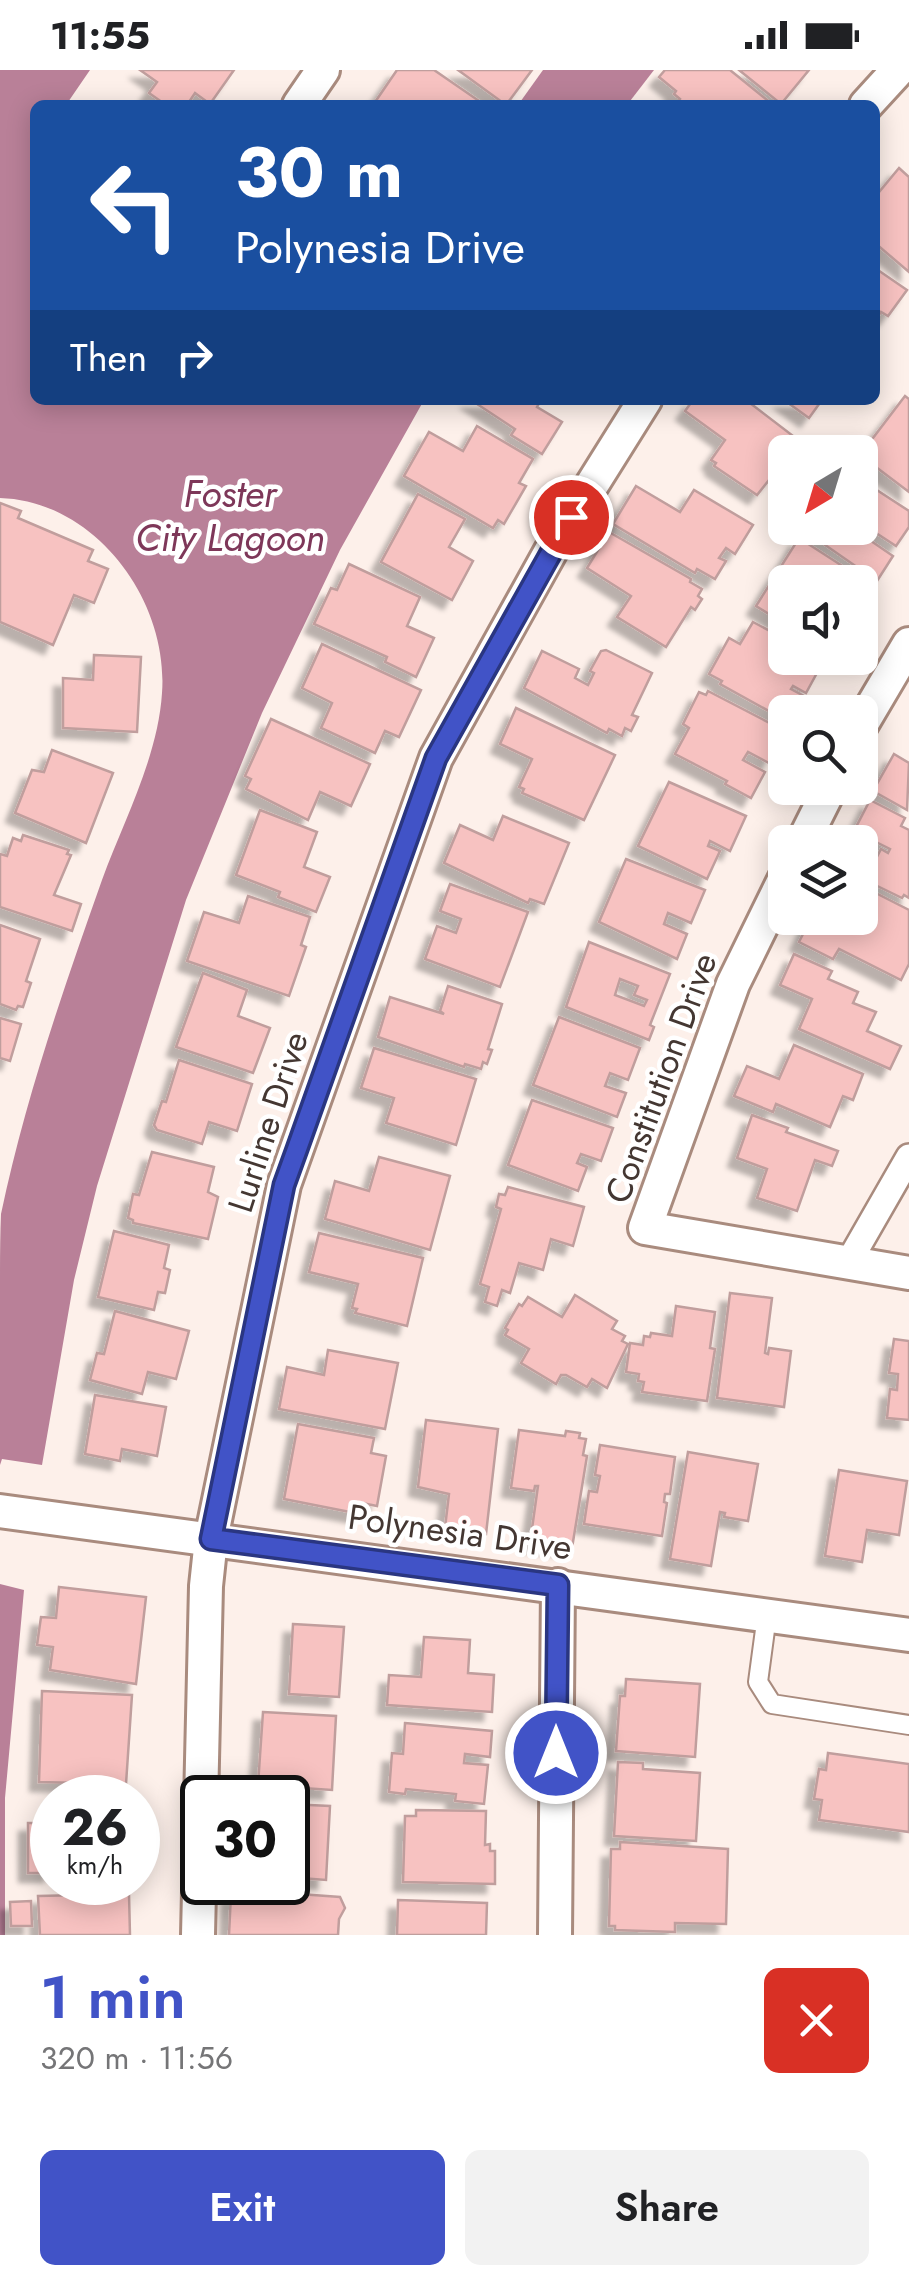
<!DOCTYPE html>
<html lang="en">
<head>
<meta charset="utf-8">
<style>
	body { margin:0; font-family:Jost,sans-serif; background:#f2f2f2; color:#202124; height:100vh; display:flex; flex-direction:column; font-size:38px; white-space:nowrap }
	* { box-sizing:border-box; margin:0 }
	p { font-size:32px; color:#757577 }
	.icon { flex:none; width:55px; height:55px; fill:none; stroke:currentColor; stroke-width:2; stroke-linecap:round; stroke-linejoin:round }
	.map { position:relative; height:1865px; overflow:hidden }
	.details { display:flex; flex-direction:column; background:#fff; flex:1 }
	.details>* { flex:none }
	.guide { position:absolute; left:30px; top:30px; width:850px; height:305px; border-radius:15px; box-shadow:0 5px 25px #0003; background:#1a4fa0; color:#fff; overflow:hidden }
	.needle { width:65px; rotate:218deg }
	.buttons { position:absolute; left:768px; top:365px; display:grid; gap:20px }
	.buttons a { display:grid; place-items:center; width:110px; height:110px; border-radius:15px; background:#fff; box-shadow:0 5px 25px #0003; font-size:50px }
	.speed { position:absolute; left:30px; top:1705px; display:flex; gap:20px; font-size:50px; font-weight:700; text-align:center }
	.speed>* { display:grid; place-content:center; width:130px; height:130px; border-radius:50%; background:#fff; box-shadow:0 5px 25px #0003; line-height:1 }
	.speed small { font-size:25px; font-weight:400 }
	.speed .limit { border:5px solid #111; border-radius:15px; background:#fff; color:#111 }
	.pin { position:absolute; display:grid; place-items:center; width:85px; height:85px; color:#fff; margin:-42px; border:5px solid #fff; border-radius:50%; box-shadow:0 2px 10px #0007 }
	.me { position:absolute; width:110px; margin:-55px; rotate:0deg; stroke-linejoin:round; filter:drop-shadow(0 0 8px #0008) }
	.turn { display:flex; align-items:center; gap:35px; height:210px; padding:0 40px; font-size:45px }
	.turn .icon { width:130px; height:130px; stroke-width:2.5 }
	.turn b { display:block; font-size:70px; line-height:85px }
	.then { display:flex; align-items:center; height:95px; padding:0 40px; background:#0003; gap:20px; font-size:38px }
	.round { display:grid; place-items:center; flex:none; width:105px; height:105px; border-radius:15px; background:#f2f2f2 }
	.summary { display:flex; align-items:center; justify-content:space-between; height:170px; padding:0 40px }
	h1 { font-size:60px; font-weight:600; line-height:75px; color:#4153c7 }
	.button { display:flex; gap:20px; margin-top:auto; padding:20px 40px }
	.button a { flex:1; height:115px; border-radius:15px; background:#4153c7; color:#fff; font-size:40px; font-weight:600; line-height:115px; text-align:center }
	.button a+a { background:#f2f2f2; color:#202124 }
	.status { display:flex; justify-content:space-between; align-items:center; height:70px; padding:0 50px; background:#fff; direction:ltr }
	.status svg { height:28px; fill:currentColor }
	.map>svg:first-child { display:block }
	.water { fill:#b98098 }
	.building { fill:#f7c2c1; stroke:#c09e9d; stroke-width:2.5; fill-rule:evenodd; filter:url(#shadow) }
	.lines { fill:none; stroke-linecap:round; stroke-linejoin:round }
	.service-casing { stroke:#a98b7e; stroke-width:22 }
	.pedestrian-casing { stroke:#a98b7e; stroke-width:30 }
	.minor-casing { stroke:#a98b7e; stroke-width:38 }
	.service { stroke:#fff; stroke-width:18 }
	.pedestrian { stroke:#fff; stroke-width:25 }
	.minor { stroke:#fff; stroke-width:32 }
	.route-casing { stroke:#2a3681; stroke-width:25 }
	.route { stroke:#4153c7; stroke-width:18 }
	.labels { text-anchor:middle; stroke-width:9; stroke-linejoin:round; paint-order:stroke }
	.street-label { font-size:35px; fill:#443732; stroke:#fff }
	.water-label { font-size:38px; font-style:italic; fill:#7e3759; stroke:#fff }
</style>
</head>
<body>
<div class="status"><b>11:55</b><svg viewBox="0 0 49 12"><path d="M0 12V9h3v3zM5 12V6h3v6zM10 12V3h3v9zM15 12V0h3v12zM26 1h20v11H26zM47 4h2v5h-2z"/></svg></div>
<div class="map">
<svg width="909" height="1865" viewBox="0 0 909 1865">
	<defs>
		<filter id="shadow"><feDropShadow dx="-9" dy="9" stdDeviation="2.5" flood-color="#0004"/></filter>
	</defs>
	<rect width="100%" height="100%" fill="#fdf0ea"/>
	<!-- water -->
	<g class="water">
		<path d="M0 0H90L66 35H35V330H424L340 480 262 643 186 830 97 1116 74 1210 42 1395 2 1389 0 1395C0 1337 0 1278 0 1220 0 1196 0 1168 1 1144 25 1030 63 920 102 810 124 750 158 687 162 623 169 531 96 431 0 428Z"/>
		<polygon points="543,0 654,0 627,35 518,35"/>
		<polygon points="0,1514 24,1520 5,1728 5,1865 0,1865"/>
	</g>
	<!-- building -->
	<g class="building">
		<polygon points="140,0 234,0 210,34 195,23 187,35 166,35 149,23 157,12"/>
		<polygon points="397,0 434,0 482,33 373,35"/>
		<polygon points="458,0 532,0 506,35"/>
		<polygon points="665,0 730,0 772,34 676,35 680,29 674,24 676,21 659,7"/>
		<polygon points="739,0 809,0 781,34"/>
		<polygon points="899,98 909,107 909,202 875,173 875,127"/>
		<polygon points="875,198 907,220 888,246 881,242 875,250"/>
		<polygon points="905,326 909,329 909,422 860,385"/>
		<polygon points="471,330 541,330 537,337 562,352 542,384 511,365 515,359"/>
		<polygon points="693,330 746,330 797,369 794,374 797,377 793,382 785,382 785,390 757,425 714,396 716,393 711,390 725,370 685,341"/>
		<polygon points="784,330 822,330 809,348"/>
		<polygon points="477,356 533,389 519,413 526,416 504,454 498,450 493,458 404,406 429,362 463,381"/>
		<polygon points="860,409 909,441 909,457 896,476 876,463 871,471 893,486 877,511 805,461 807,458 860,458"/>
		<polygon points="636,416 680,442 694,420 753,455 735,484 726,478 719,488 726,491 715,509 697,499 695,503 613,454"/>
		<polygon points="418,424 465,449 449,477 473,491 452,530 381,492"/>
		<polygon points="0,433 21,441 18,448 93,480 88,491 108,499 94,533 74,525 53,575 0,552"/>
		<polygon points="609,462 691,509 690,512 702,519 698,526 702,529 695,540 691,537 666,577 617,547 631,526 587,498"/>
		<polygon points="799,468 861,508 859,511 868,516 860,530 860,512 785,512 785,554 756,536"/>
		<polygon points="349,494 420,527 407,556 434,568 416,607 385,592 387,587 314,554 331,518 337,520"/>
		<polygon points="753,552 785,569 785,588 824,590 806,623 793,616 791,619 804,626 795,642 785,642 785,650 720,614 722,611 709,604 729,568 740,574"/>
		<polygon points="322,574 421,620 399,667 385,661 375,683 321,658 332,633 302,618"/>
		<polygon points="606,580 652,603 632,645 638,647 631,661 625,658 622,666 609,659 607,663 524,618 542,581 579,599 575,608 588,615 594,603 590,601 601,581"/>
		<polygon points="94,585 141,587 137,662 63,658 63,608 93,610"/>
		<polygon points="708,621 785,661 769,693 748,682 743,690 765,702 751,728 725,714 727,711 675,684 689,658 683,654 699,622 706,625"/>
		<polygon points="516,638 615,685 584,750 522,723 524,719 519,717 532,689 500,674"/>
		<polygon points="271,649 370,694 351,736 320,722 308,750 246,719 251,709 245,706"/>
		<polygon points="52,680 113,703 86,773 15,743 32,700 44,702"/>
		<polygon points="894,684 909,693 907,740 873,721"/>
		<polygon points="669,712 746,746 730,781 710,771 708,776 720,781 707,809 638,776"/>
		<polygon points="870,730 905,748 901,756 909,760 909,828 904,825 902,828 865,810 881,779 888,783 890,779 854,761"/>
		<polygon points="260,740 317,762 304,797 330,807 316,842 278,827 280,822 236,805"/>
		<polygon points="503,746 569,773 544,834 530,829 528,833 444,793 460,755 493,770"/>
		<polygon points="23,765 69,780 67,784 71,785 54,825 81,834 72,861 0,837 0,784 7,786 13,768 21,771"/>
		<polygon points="626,789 705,820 691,853 668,843 664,854 687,864 677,889 599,852"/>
		<polygon points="450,814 528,842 500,917 425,889 437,856 456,863 461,849 440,841"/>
		<polygon points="860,815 909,840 909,894 901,910 839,879 833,889 799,872 811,848 860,848"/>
		<polygon points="248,826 310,847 301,875 306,877 289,926 187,891 204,842 239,853"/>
		<polygon points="0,855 40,869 26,911 31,913 23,937 18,936 16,940 0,934"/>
		<path d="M589 872 670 904 650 955 654 957 649 970 566 937ZM620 909 638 916 634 925 647 930 644 936 615 925Z"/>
		<polygon points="794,884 832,901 828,909 858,922 853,933 876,942 867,961 901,976 890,999 799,959 812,929 780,915"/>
		<polygon points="203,903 247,920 238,946 270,958 253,1003 176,977"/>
		<polygon points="448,916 502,934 488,979 492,980 487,994 483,992 481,999 465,994 464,997 378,967 390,927 444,944 440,941"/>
		<polygon points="559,947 640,978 628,1010 610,1003 605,1016 626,1023 617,1047 533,1015"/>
		<polygon points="0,948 21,954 10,991 0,988"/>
		<polygon points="794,975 863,1004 853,1030 843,1026 830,1057 776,1034 773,1042 734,1026 747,996 779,1009"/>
		<polygon points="374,978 476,1009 456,1075 386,1053 394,1028 361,1018"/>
		<polygon points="179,990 252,1014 237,1061 209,1052 202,1074 157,1060 154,1055 162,1031 166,1032"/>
		<polygon points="532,1030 613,1058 601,1091 581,1084 577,1093 587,1097 578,1121 508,1095"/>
		<polygon points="752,1045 788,1058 786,1062 838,1081 832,1096 815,1090 797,1141 757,1128 767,1099 737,1088"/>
		<polygon points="152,1082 214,1097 208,1122 218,1127 208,1169 133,1153 133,1150 128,1148 133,1124 139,1125"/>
		<polygon points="379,1087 450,1106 430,1180 325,1149 335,1111 369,1121"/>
		<polygon points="508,1117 584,1137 573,1176 551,1169 543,1200 519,1193 510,1223 502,1220 497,1236 485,1232 489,1217 480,1214 501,1139 496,1137 499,1124 505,1125"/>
		<polygon points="114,1161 169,1175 164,1198 170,1200 165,1223 158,1222 154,1240 98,1227"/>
		<polygon points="319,1163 423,1188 407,1256 355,1243 357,1239 352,1238 358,1214 309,1202"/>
		<polygon points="730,1223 772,1228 765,1283 768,1284 769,1278 791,1281 784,1337 717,1328"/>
		<polygon points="575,1225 617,1251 612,1259 625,1266 622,1271 628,1274 607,1318 592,1309 587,1317 566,1305 561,1305 556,1314 521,1293 529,1279 505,1265 508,1260 505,1258 519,1234 522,1236 528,1227 562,1247"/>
		<polygon points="676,1236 715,1242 710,1278 715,1279 707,1331 642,1322 644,1312 638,1311 639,1304 626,1302 630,1273 643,1275 644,1266 650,1267 651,1263 672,1266"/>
		<polygon points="115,1241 189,1261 176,1309 148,1302 142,1324 90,1310 97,1283 104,1284"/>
		<polygon points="894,1269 909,1271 909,1350 887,1348 890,1319 897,1320 898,1304 889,1303"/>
		<polygon points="328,1280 398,1293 385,1359 279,1339 287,1297 324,1305"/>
		<polygon points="95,1325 166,1337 157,1386 122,1379 120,1391 85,1384"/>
		<polygon points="426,1350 498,1359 486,1464 445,1458 449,1424 418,1417"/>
		<polygon points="298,1354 374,1368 371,1383 386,1386 377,1436 362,1433 360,1444 284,1429"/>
		<polygon points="519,1360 565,1366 566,1361 580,1363 579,1368 586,1369 583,1385 587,1386 572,1478 530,1473 538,1416 535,1416 534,1421 511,1418"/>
		<polygon points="600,1375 675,1387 670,1424 665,1424 664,1432 667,1433 662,1466 584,1454 589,1421 597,1422 600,1406 595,1405"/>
		<polygon points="688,1382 758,1394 748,1451 724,1447 725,1443 720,1442 711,1496 670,1489"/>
		<polygon points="839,1400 907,1411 899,1465 867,1460 862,1492 825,1486"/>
		<polygon points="59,1517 146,1527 136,1614 50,1600 53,1577 37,1575 41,1547 56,1548"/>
		<polygon points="293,1554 344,1557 339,1627 289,1624"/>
		<polygon points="424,1567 470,1570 468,1603 494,1605 492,1642 387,1635 389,1605 421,1607"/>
		<polygon points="626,1609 700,1614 695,1687 616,1681 620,1626 625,1626"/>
		<polygon points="42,1621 132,1625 126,1714 39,1712"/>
		<polygon points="263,1642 336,1646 332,1720 258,1715"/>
		<polygon points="405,1653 492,1661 490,1687 465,1684 464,1693 488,1695 484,1734 455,1731 456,1724 406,1719 405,1724 389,1722 392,1683 403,1684"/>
		<polygon points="828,1683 909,1694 909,1762 819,1750 822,1730 814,1729 819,1699 826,1700"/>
		<polygon points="618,1692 643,1693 643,1699 700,1703 696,1771 614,1766"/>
		<rect x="64" y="1724" width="64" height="4"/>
		<polygon points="288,1734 330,1736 326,1810 288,1807"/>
		<polygon points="416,1740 486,1741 485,1775 490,1774 490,1781 495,1781 495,1814 403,1812 405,1746 416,1746"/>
		<rect x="28" y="1753" width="24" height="50"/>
		<polygon points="620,1772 728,1779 726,1854 675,1853 675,1862 615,1860 615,1856 609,1856 611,1779 620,1779"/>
		<polygon points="272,1822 340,1827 345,1838 339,1849 338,1865 229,1865 231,1824 272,1825"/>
		<polygon points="129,1824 130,1865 40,1865 38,1826"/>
		<polygon points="398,1830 487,1833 486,1865 397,1865"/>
		<polygon points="31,1831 32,1856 11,1856 10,1832"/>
	</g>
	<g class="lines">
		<defs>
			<polyline id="service" points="767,1545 758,1612 772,1634 909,1655"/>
			<polyline id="pedestrian" points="847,1195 909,1087"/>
			<g id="minor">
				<polyline points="299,35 323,0"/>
				<polyline points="866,35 898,0"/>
				<polyline points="860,657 909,574"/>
				<polyline points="803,772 830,718"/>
				<polyline points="785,808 733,914 645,1158 909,1203"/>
				<polyline points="0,1441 909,1565"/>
				<polyline points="198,1865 206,1516 211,1469 284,1115 436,688 553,477 645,330"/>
				<polyline points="555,1865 558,1515"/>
			</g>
		</defs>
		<!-- service casing -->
		<use href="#service" class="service-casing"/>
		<!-- pedestrian casing -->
		<use href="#pedestrian" class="pedestrian-casing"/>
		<!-- minor casing -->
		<use href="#minor" class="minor-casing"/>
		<!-- service -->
		<use href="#service" class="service"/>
		<!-- pedestrian -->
		<use href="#pedestrian" class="pedestrian"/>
		<!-- minor -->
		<use href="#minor" class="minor"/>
	</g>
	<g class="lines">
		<defs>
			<polyline id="route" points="556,1683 558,1515 211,1469 284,1115 297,1079 436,688 571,447"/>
		</defs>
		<!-- route casing -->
		<use href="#route" class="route-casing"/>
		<!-- route -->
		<use href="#route" class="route"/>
	</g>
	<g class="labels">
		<!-- street labels -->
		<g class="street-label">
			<text transform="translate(661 1008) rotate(-70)" y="12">Constitution Drive</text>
			<text transform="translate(268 1052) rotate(-72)" y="12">Lurline Drive</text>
			<text transform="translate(460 1462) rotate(8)" y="12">Polynesia Drive</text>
		</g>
		<!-- water labels -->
		<g class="water-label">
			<text x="230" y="437">Foster<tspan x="230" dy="44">City Lagoon</tspan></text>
		</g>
	</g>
</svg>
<div class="buttons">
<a><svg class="needle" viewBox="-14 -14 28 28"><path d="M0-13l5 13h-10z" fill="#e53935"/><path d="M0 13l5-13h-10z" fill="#757577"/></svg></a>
<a><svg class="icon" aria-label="sound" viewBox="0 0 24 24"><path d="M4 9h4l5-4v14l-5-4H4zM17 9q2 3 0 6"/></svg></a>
<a><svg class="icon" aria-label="search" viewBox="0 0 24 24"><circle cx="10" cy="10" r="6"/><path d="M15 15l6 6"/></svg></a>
<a><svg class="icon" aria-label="layers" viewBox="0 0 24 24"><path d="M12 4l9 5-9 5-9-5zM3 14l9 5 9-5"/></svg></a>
</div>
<div class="speed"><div>26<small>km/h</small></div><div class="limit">30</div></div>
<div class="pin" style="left:571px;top:447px;background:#d93025"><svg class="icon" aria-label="arrive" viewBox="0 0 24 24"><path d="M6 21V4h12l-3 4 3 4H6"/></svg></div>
<svg class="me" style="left:556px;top:1683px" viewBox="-20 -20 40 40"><circle r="17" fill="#4153c7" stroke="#fff" stroke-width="3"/><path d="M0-11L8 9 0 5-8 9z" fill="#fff"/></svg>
<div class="guide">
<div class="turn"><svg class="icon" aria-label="left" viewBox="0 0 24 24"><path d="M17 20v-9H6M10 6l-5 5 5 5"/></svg><div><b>30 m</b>Polynesia Drive</div></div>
<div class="then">Then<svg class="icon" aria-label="right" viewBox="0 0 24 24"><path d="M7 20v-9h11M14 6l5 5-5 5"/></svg></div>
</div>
</div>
<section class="details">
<div class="summary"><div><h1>1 min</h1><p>320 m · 11:56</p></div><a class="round" style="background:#d93025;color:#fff"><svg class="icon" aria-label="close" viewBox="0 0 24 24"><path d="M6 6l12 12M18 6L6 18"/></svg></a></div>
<div class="button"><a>Exit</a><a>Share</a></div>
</section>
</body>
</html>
